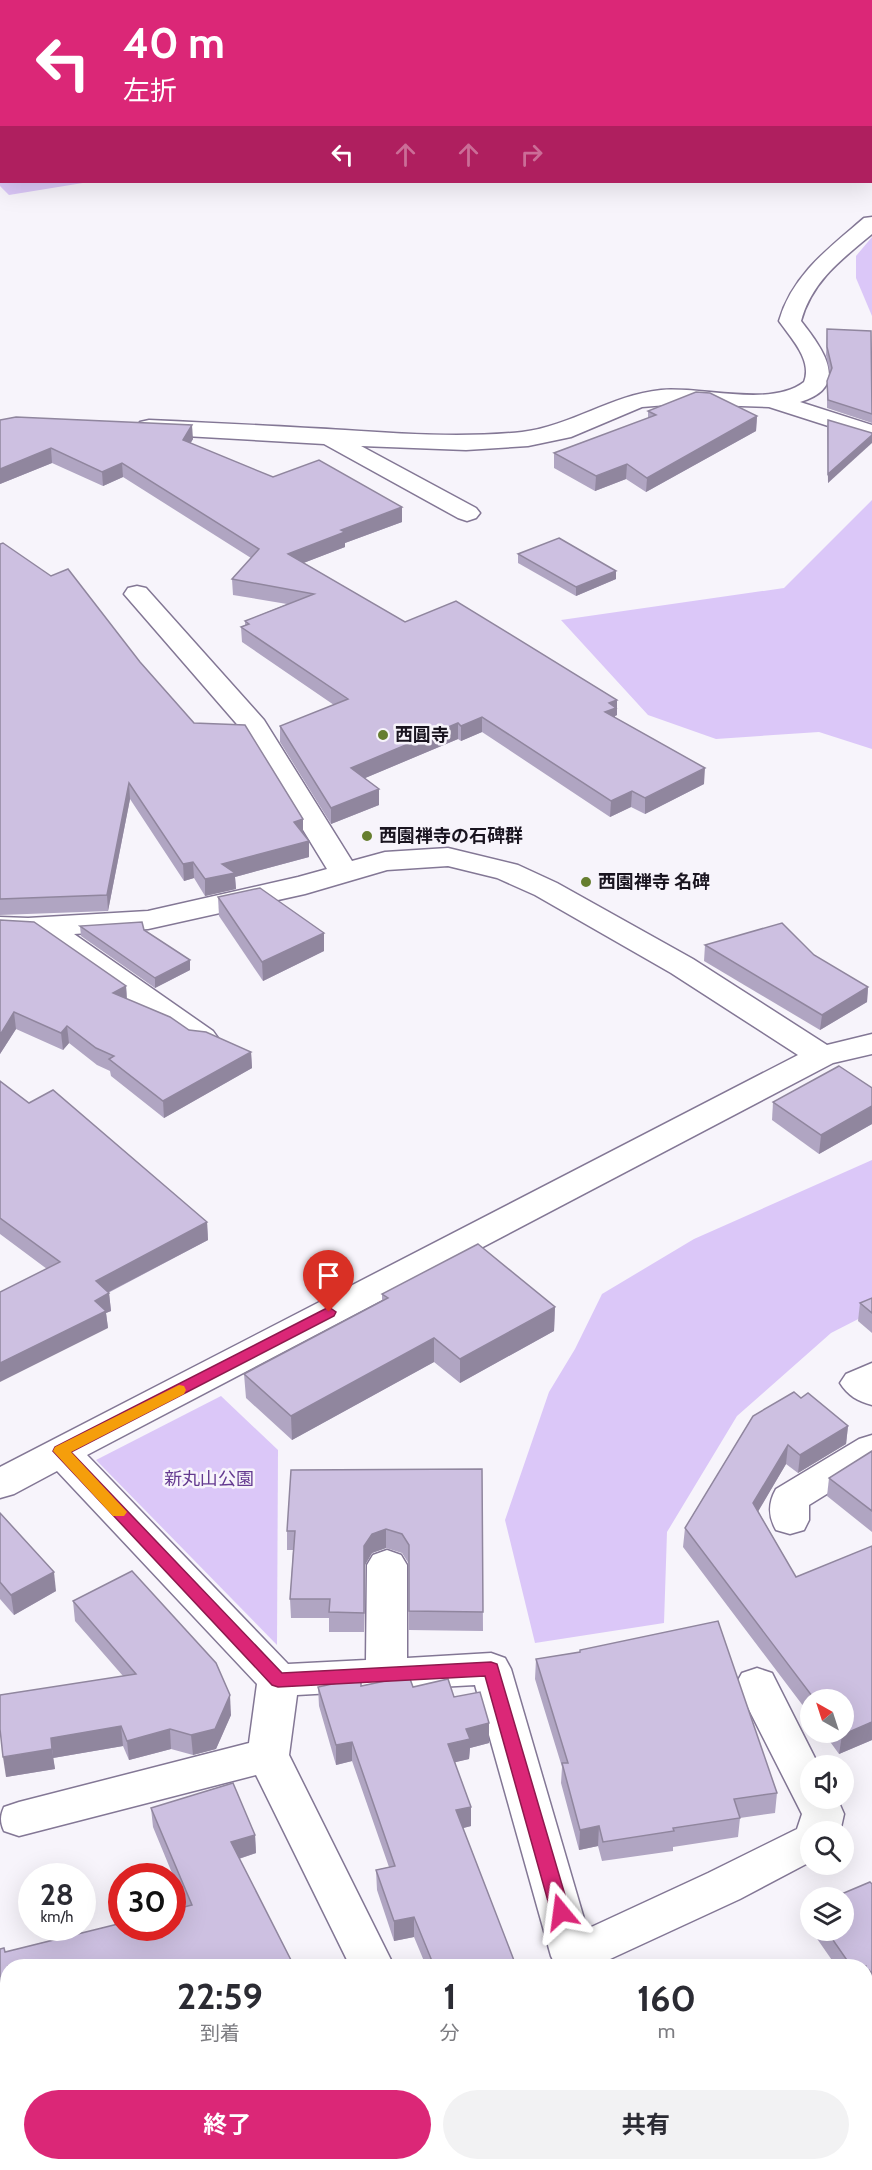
<!DOCTYPE html>
<html lang="ja">
<head>
<meta charset="utf-8">
<style>
	body { margin:0; font-family:Cabin,"Noto Sans JP",sans-serif; background:#f2f2f3; color:#2b2b33; height:100vh; display:flex; flex-direction:column; font-size:22px; white-space:nowrap }
	* { box-sizing:border-box; margin:0 }
	p { font-size:20px; color:#7c7c81 }
	.icon { flex:none; width:33px; height:33px; fill:none; stroke:currentColor; stroke-width:2; stroke-linecap:round; stroke-linejoin:round }
	.map { position:relative; flex:1; overflow:hidden }
	.drawer { position:absolute; left:0px; top:1959px; width:873px; height:212px; display:flex; flex-direction:column; background:#fff; border-radius:24px 24px 0 0; box-shadow:0 6px 24px #0002 }
	.drawer>* { flex:none }
	.banner { position:absolute; left:0px; top:0px; width:873px; height:183px; box-shadow:0 6px 24px #0002; background:#db2777; color:#fff; overflow:hidden }
	.needle { width:39px; rotate:321deg }
	.tools { position:absolute; left:800px; top:1689px; display:grid; gap:12px }
	.tools a { display:grid; place-items:center; width:54px; height:54px; border-radius:50%; background:#fff; box-shadow:0 6px 24px #0002; font-size:30px }
	.speed { position:absolute; left:18px; top:1863px; display:flex; gap:12px; font-size:30px; font-weight:700; text-align:center }
	.speed>* { display:grid; place-content:center; width:78px; height:78px; border-radius:50%; background:#fff; box-shadow:0 6px 24px #0002; line-height:1 }
	.speed small { font-size:15px; font-weight:400 }
	.speed .limit { border:9px solid #d22; background:#fff; color:#111 }
	.pin { position:absolute; display:grid; place-items:center; width:51px; height:51px; color:#fff; margin:-62px -26px; border-radius:50% 50% 50% 0; rotate:-45deg; box-shadow:0 0 6px #0007 }
	.pin .icon { rotate:45deg }
	.me { position:absolute; width:66px; margin:-33px; rotate:344deg; stroke-linejoin:round; filter:drop-shadow(0 0 4px #0008) }
	.turn { display:flex; align-items:center; gap:21px; height:126px; padding:0 24px; font-size:27px }
	.turn .icon { width:78px; height:78px; stroke-width:2.5 }
	.turn b { display:block; font-size:42px; line-height:51px }
	.lanes { display:flex; align-items:center; height:57px; padding:0 24px; background:#0003; justify-content:center; gap:30px; direction:ltr }
	.lanes .off { opacity:.35 }
	.eta { display:flex; justify-content:space-evenly; align-items:center; height:102px; text-align:center }
	.eta b { font-size:36px; font-weight:700; line-height:42px }
	.action { display:flex; gap:12px; margin-top:auto; padding:12px 24px }
	.action a { flex:1; height:69px; border-radius:36px; background:#db2777; color:#fff; font-size:24px; font-weight:700; line-height:69px; text-align:center }
	.action a+a { background:#f2f2f3; color:#2b2b33 }
	.map>svg:first-child { display:block }
	.green { fill:#dbc7f8 }
	.lines { fill:none; stroke-linecap:round; stroke-linejoin:round }
	.stream { fill:#bd9de7; fill-rule:evenodd }
	.minor-casing { stroke:#837795; stroke-width:3 }
	.minor { fill:#fff; fill-rule:evenodd }
	.wall { fill:#b0a5c2 }
	.shaded-wall { fill:#90869e }
	.building { fill:#cdc0e1; stroke:#90869e; stroke-width:1.5 }
	.route { fill:#db2777; stroke:#8e194d; stroke-width:1.5 }
	.slow { fill:#f59e0b }
	.poi-dot { fill:#667e2f; stroke:#f7f4fb; stroke-width:2 }
	.labels { text-anchor:middle; stroke-width:5; stroke-linejoin:round; paint-order:stroke }
	.poi-label { font-size:18px; font-weight:bold; fill:#1a1520; stroke:#f7f4fb; text-anchor:start }
	.park-label { font-size:18px; fill:#643a90; stroke:#f7f4fb }
</style>
</head>
<body>
<div class="map">
<svg width="872" height="2170" viewBox="0 0 872 2170">
	<rect width="100%" height="100%" fill="#f7f4fb"/>
	<!-- green -->
	<g class="green">
		<polygon points="0,0 138,1 2,2 2,182 89,182 9,195 0,186"/>
		<polygon points="872,237 872,316 856,278 856,256"/>
		<polygon points="872,500 872,749 819,732 716,739 648,715 561,620 784,588"/>
		<polygon points="872,1160 872,1312 831,1333 737,1416 667,1532 664,1623 535,1643 505,1520 549,1392 575,1349 602,1294 694,1239"/>
		<polygon points="221,1396 278,1450 277,1645 96,1460"/>
	</g>
	<g class="lines">
		<!-- stream -->
		<polygon class="stream" points="140,0 149,0 150,2 141,2"/>
		<defs>
			<g id="minor">
				<path d="M872 217V234C842 259 812 281 801 321 822 348 852 387 800 402L872 425V440L769 407 679 404 642 407 571 437 528 446 466 450 361 446 476 508 480 513 476 518 467 521 458 518 324 444 149 434 140 432 137 427 140 422 149 420C214 423 279 426 345 430 404 434 463 438 522 432 571 426 611 395 661 390 702 386 771 408 804 382 813 360 790 337 779 321 792 275 829 248 864 218Z"/>
				<path d="M137 586 146 588 264 720 352 861 385 852 448 848 518 865 557 883 693 959 827 1045 872 1034V1054L833 1063 87 1455 288 1664 366 1660 367 1565 373 1555 387 1550 401 1555 407 1565V1658L491 1653 505 1658 511 1669 587 1929 708 1873 797 1829 802 1814 736 1684 742 1673 757 1668 772 1673 819 1766H810V1798H837L844 1814 840 1832H810V1862L740 1899 595 1966H556L551 1956 475 1685 297 1695 289 1755 394 1966H350L256 1775 19 1836 4 1831C0 1822 0 1816 4 1807L19 1802 249 1743 257 1684 57 1471 14 1494 0 1498V1467L798 1055 671 973 535 895 497 878 448 866 387 870 305 894 148 929 74 934 213 1031 218 1038 213 1045 202 1048 191 1045 36 936 0 935V917L28 918 148 911 298 877 327 869 242 730 124 594 128 588Z"/>
				<path d="M872 1363V1405C858 1401 848 1396 840 1383L846 1374Z"/>
				<path d="M872 1435V1466L809 1505V1520L804 1530 790 1534 776 1530C768 1516 768 1503 776 1489L859 1439Z"/>
				<polygon points="445,2163 494,2163 497,2170 448,2170"/>
			</g>
		</defs>
		<!-- minor casing -->
		<use href="#minor" class="minor-casing"/>
		<!-- minor -->
		<use href="#minor" class="minor"/>
	</g>
	<!-- wall -->
	<g class="wall">
		<polygon points="156,0 872,0 872,98 872,2 158,2"/>
		<polygon points="827,329 872,384 872,423 827,408 827,381 830,373 826,355"/>
		<polygon points="648,411 757,416 756,431 646,492 626,479 595,491 554,468 554,453 648,418"/>
		<polygon points="0,420 193,439 190,443 273,477 402,507 402,522 345,543 345,547 303,563 405,622 617,715 615,716 615,718 704,784 645,814 631,807 610,817 482,732 461,741 458,739 365,778 379,805 331,824 280,742 280,726 334,705 242,642 241,627 245,625 245,621 287,604 233,595 232,579 251,558 123,477 103,486 52,463 0,484"/>
		<polygon points="828,420 872,433 828,483 827,428"/>
		<polygon points="0,544 140,662 194,723 303,819 303,834 309,857 235,877 236,889 205,896 194,878 184,881 130,799 108,911 0,915"/>
		<polygon points="518,554 616,571 616,579 576,596 518,563"/>
		<polygon points="218,897 324,951 263,981 219,916"/>
		<polygon points="0,920 126,986 127,999 189,1030 251,1052 252,1068 164,1118 111,1076 110,1071 97,1065 69,1043 63,1050 16,1029 0,1054"/>
		<polygon points="80,926 190,960 190,970 155,988 81,936"/>
		<polygon points="705,945 868,987 867,1002 820,1030 704,961"/>
		<polygon points="0,1081 29,1103 207,1222 208,1240 108,1293 109,1293 111,1311 106,1313 108,1328 47,1269 0,1234"/>
		<polygon points="872,1088 872,1124 819,1154 772,1120 773,1102"/>
		<polygon points="382,1294 555,1307 554,1331 460,1383 434,1362 292,1440 246,1398 244,1374 382,1301"/>
		<polygon points="872,1298 872,1333 858,1321 860,1303"/>
		<polygon points="794,1392 801,1398 808,1393 848,1426 846,1444 798,1473 786,1464 758,1511 796,1577 872,1546 872,1740 839,1754 823,1732 843,1732 843,1700 810,1700 810,1715 683,1547 685,1528 753,1416"/>
		<polygon points="872,1451 872,1532 827,1496 829,1478"/>
		<polygon points="482,1469 483,1631 409,1630 409,1564 402,1553 386,1548 372,1553 365,1565 364,1632 329,1632 329,1618 291,1618 290,1599 293,1550 287,1550 287,1531"/>
		<polygon points="0,1513 56,1591 14,1615 0,1599"/>
		<polygon points="73,1601 231,1715 216,1749 193,1755 171,1749 129,1760 123,1746 53,1758 55,1769 6,1777 123,1676 75,1621"/>
		<polygon points="580,1650 777,1793 775,1813 740,1818 738,1837 673,1847 673,1851 602,1861 598,1846 579,1850 561,1783 562,1767 535,1679 536,1659 580,1652"/>
		<polygon points="361,1686 413,1687 454,1697 489,1723 489,1743 470,1748 469,1759 455,1762 471,1826 463,1828 515,1963 526,1966 426,1966 414,1937 394,1941 377,1890 376,1870 389,1867 352,1761 336,1765 319,1706 318,1687"/>
		<polygon points="151,1808 255,1835 256,1853 239,1859 294,1966 8,1966 8,2029 0,2031 0,1949 5,1952 186,1907 153,1827"/>
		<polygon points="872,1884 872,1995 866,1990 866,1966 836,1966 811,1930 843,1930"/>
		<polygon points="810,1907 810,1929 808,1926"/>
		<polygon points="516,2163 569,2163 552,2170 520,2170"/>
		<polygon points="736,2163 858,2163 857,2170 741,2170"/>
	</g>
	<!-- shaded-wall -->
	<g class="shaded-wall">
		<polygon points="757,416 756,431 646,492 647,478"/>
		<polygon points="192,425 193,439 184,455 183,440"/>
		<polygon points="872,435 872,443 828,483 828,474"/>
		<polygon points="51,448 52,463 0,484 0,469"/>
		<polygon points="122,463 123,477 103,486 102,472"/>
		<polygon points="627,464 626,479 595,491 596,476"/>
		<polygon points="402,507 402,522 345,543 345,547 288,569 288,554 341,530"/>
		<polygon points="616,571 616,579 576,596 576,587"/>
		<polygon points="617,700 617,715 615,716 615,723 605,712 609,703"/>
		<polygon points="482,717 482,732 461,741 461,726"/>
		<polygon points="458,723 458,739 351,784 351,768"/>
		<polygon points="705,768 704,784 645,814 645,798"/>
		<polygon points="129,783 130,799 108,911 107,895"/>
		<polygon points="379,789 379,805 331,824 331,808"/>
		<polygon points="632,791 631,807 610,817 611,801"/>
		<polygon points="303,819 303,835 294,822"/>
		<polygon points="309,841 309,857 235,877 236,889 205,896 205,879 222,864"/>
		<polygon points="193,862 194,878 184,881 183,864"/>
		<polygon points="324,933 324,951 263,981 262,962"/>
		<polygon points="190,960 190,970 155,988 155,978"/>
		<polygon points="126,986 127,1003 113,993"/>
		<polygon points="868,987 867,1002 820,1030 822,1015"/>
		<polygon points="14,1012 16,1029 0,1054 0,1035"/>
		<polygon points="67,1026 69,1043 63,1050 61,1033"/>
		<polygon points="251,1052 252,1068 164,1118 163,1101"/>
		<polygon points="872,1106 872,1124 819,1154 821,1135"/>
		<polygon points="207,1222 208,1240 97,1298 96,1281"/>
		<polygon points="109,1293 111,1311 106,1313 108,1328 0,1382 0,1363 95,1301"/>
		<polygon points="555,1307 554,1331 460,1383 460,1359"/>
		<polygon points="434,1338 434,1362 292,1440 291,1416"/>
		<polygon points="848,1426 846,1444 798,1473 800,1455"/>
		<polygon points="788,1445 786,1464 752,1522 753,1503"/>
		<polygon points="386,1529 386,1548 372,1553 365,1565 364,1632 364,1546 372,1534"/>
		<polygon points="54,1572 56,1591 14,1615 11,1595"/>
		<polygon points="230,1695 231,1715 216,1749 193,1755 191,1735"/>
		<polygon points="872,1722 872,1740 839,1754 842,1735"/>
		<polygon points="489,1723 489,1743 470,1748 469,1759 448,1764 448,1744 466,1729"/>
		<polygon points="121,1726 123,1746 53,1758 51,1738"/>
		<polygon points="170,1729 171,1749 129,1760 127,1741"/>
		<polygon points="352,1742 352,1761 336,1765 336,1745"/>
		<polygon points="52,1749 55,1769 6,1777 3,1757"/>
		<polygon points="471,1807 471,1826 456,1830 456,1810"/>
		<polygon points="599,1826 598,1846 579,1850 580,1830"/>
		<polygon points="255,1835 256,1853 232,1861 231,1842"/>
		<polygon points="414,1917 414,1937 394,1941 394,1921"/>
		<polygon points="869,1970 866,1989 866,1990 866,1972"/>
		<polygon points="8,2010 8,2029 0,2031 0,2012"/>
		<polygon points="526,2163 569,2163 552,2170 526,2170"/>
		<polygon points="846,2163 858,2163 857,2170 834,2170"/>
	</g>
	<!-- building -->
	<g class="building">
		<polygon points="179,0 872,0 872,84 872,2 182,2"/>
		<polygon points="827,329 871,331 872,414 828,400 827,381 832,368 827,347"/>
		<polygon points="696,392 710,393 757,416 647,478 627,464 596,476 554,453 656,415 648,411"/>
		<polygon points="16,417 192,425 183,440 273,477 319,460 402,507 341,530 345,532 288,554 405,622 456,601 617,700 609,703 616,708 605,712 705,768 645,798 632,791 611,801 482,717 461,726 458,723 351,768 379,789 331,808 280,726 348,699 241,627 249,624 245,621 314,594 232,579 259,549 122,463 102,472 51,448 0,469 0,420"/>
		<polygon points="828,420 872,433 872,435 828,474"/>
		<polygon points="559,538 616,571 576,587 518,554"/>
		<polygon points="3,543 51,576 68,569 140,662 194,723 245,725 303,819 294,822 309,841 222,864 235,873 205,879 193,862 183,864 129,783 107,895 0,899 0,544"/>
		<polygon points="260,888 324,933 262,962 218,897"/>
		<polygon points="0,920 34,922 126,986 113,993 170,1017 189,1030 206,1032 251,1052 163,1101 109,1059 114,1056 96,1048 67,1026 61,1033 14,1012 0,1035"/>
		<polygon points="142,922 144,930 190,960 155,978 80,926"/>
		<polygon points="782,923 814,955 868,987 822,1015 705,945"/>
		<polygon points="839,1066 872,1088 872,1106 821,1135 773,1102"/>
		<polygon points="0,1081 29,1103 53,1090 207,1222 96,1281 109,1293 95,1301 106,1311 0,1363 0,1292 60,1262 0,1218"/>
		<polygon points="478,1244 555,1307 460,1359 434,1338 291,1416 244,1374 388,1298 382,1294"/>
		<polygon points="872,1298 872,1313 860,1303"/>
		<polygon points="794,1392 801,1398 808,1393 848,1426 800,1455 788,1445 753,1503 796,1577 872,1546 872,1722 842,1735 840,1732 843,1732 843,1700 815,1700 685,1528 753,1416"/>
		<polygon points="872,1451 872,1511 829,1478"/>
		<polygon points="482,1469 483,1612 409,1611 409,1545 402,1534 386,1529 372,1534 364,1546 364,1613 329,1612 330,1599 290,1599 295,1531 287,1531 291,1470"/>
		<polygon points="0,1513 54,1572 11,1595 0,1582"/>
		<polygon points="132,1571 216,1663 230,1695 215,1729 191,1735 170,1729 127,1741 121,1726 51,1738 52,1749 3,1757 0,1729 0,1695 136,1674 73,1601"/>
		<polygon points="718,1621 777,1793 734,1799 740,1818 673,1828 674,1831 603,1842 599,1826 580,1830 562,1763 568,1763 536,1659 580,1652 580,1650"/>
		<polygon points="409,1676 413,1687 448,1679 454,1697 480,1692 489,1723 466,1729 470,1739 448,1744 471,1807 456,1810 515,1963 522,1960 526,1966 434,1966 414,1917 394,1921 376,1870 395,1866 352,1742 336,1745 318,1687 361,1678 361,1686"/>
		<polygon points="233,1783 255,1835 231,1842 294,1966 8,1966 8,2010 0,2012 0,1949 4,1948 5,1952 122,1923 122,1928 172,1928 172,1910 192,1905 151,1808"/>
		<polygon points="870,1882 872,1884 872,1974 869,1970 866,1972 866,1966 851,1966 826,1930 843,1930 843,1898 832,1898"/>
		<polygon points="354,1963 356,1966 346,1966"/>
		<polygon points="8,2132 8,2163 135,2163 138,2170 0,2170 0,2135"/>
		<polygon points="209,2163 236,2163 239,2170 191,2170"/>
		<polygon points="753,2163 846,2163 834,2170 759,2170"/>
		<polygon points="396,2164 399,2170 381,2170"/>
	</g>
	<!-- route -->
	<polygon class="route" points="329,1307 336,1312 334,1316 71,1452 282,1673 491,1662 497,1664 570,1912 567,1918 561,1920 554,1918 551,1912 485,1676 278,1687 272,1685 53,1451 55,1447"/>
	<!-- slow -->
	<polygon class="slow" points="179,1385 184,1386 186,1390 184,1394 71,1452 127,1512 124,1516 113,1516 53,1451 55,1447"/>
	<!-- markers -->
	<g class="poi-dot">
		<circle cx="383" cy="735" r="6"/>
		<circle cx="367" cy="836" r="6"/>
		<circle cx="586" cy="882" r="6"/>
	</g>
	<g class="labels">
		<!-- poi labels -->
		<g class="poi-label">
			<text x="395" y="741">西圓寺</text>
			<text x="379" y="842">西園禅寺の石碑群</text>
			<text x="598" y="888">西園禅寺 名碑</text>
		</g>
		<!-- park labels -->
		<g class="park-label">
			<text x="209" y="1485">新丸山公園</text>
		</g>
	</g>
</svg>
<div class="tools">
<a><svg class="needle" viewBox="-14 -14 28 28"><path d="M0-13l5 13h-10z" fill="#e53935"/><path d="M0 13l5-13h-10z" fill="#7c7c81"/></svg></a>
<a><svg class="icon" aria-label="sound" viewBox="0 0 24 24"><path d="M4 9h4l5-4v14l-5-4H4zM17 9q2 3 0 6"/></svg></a>
<a><svg class="icon" aria-label="search" viewBox="0 0 24 24"><circle cx="10" cy="10" r="6"/><path d="M15 15l6 6"/></svg></a>
<a><svg class="icon" aria-label="layers" viewBox="0 0 24 24"><path d="M12 4l9 5-9 5-9-5zM3 14l9 5 9-5"/></svg></a>
</div>
<div class="speed"><div>28<small>km/h</small></div><div class="limit">30</div></div>
<div class="pin" style="left:329px;top:1312px;background:#d93025"><svg class="icon" aria-label="arrive" viewBox="0 0 24 24"><path d="M6 21V4h12l-3 4 3 4H6"/></svg></div>
<svg class="me" style="left:561px;top:1912px" viewBox="-20 -20 40 40"><path d="M0-17L14 15 0 8-14 15z" fill="#db2777" stroke="#fff" stroke-width="4"/></svg>
<div class="banner">
<div class="turn"><svg class="icon" aria-label="left" viewBox="0 0 24 24"><path d="M17 20v-9H6M10 6l-5 5 5 5"/></svg><div><b>40 m</b>左折</div></div>
<div class="lanes"><svg class="icon" aria-label="left" viewBox="0 0 24 24"><path d="M17 20v-9H6M10 6l-5 5 5 5"/></svg><svg class="icon off" aria-label="ahead" viewBox="0 0 24 24"><path d="M12 20V5M6 11l6-6 6 6"/></svg><svg class="icon off" aria-label="ahead" viewBox="0 0 24 24"><path d="M12 20V5M6 11l6-6 6 6"/></svg><svg class="icon off" aria-label="right" viewBox="0 0 24 24"><path d="M7 20v-9h11M14 6l5 5-5 5"/></svg></div>
</div>
<section class="drawer">
<div class="eta">
<div><b>22:59</b><p>到着</p></div>
<div><b>1</b><p>分</p></div>
<div><b>160</b><p>m</p></div>
</div>
<div class="action"><a>終了</a><a>共有</a></div>
</section>
</div>
</body>
</html>
